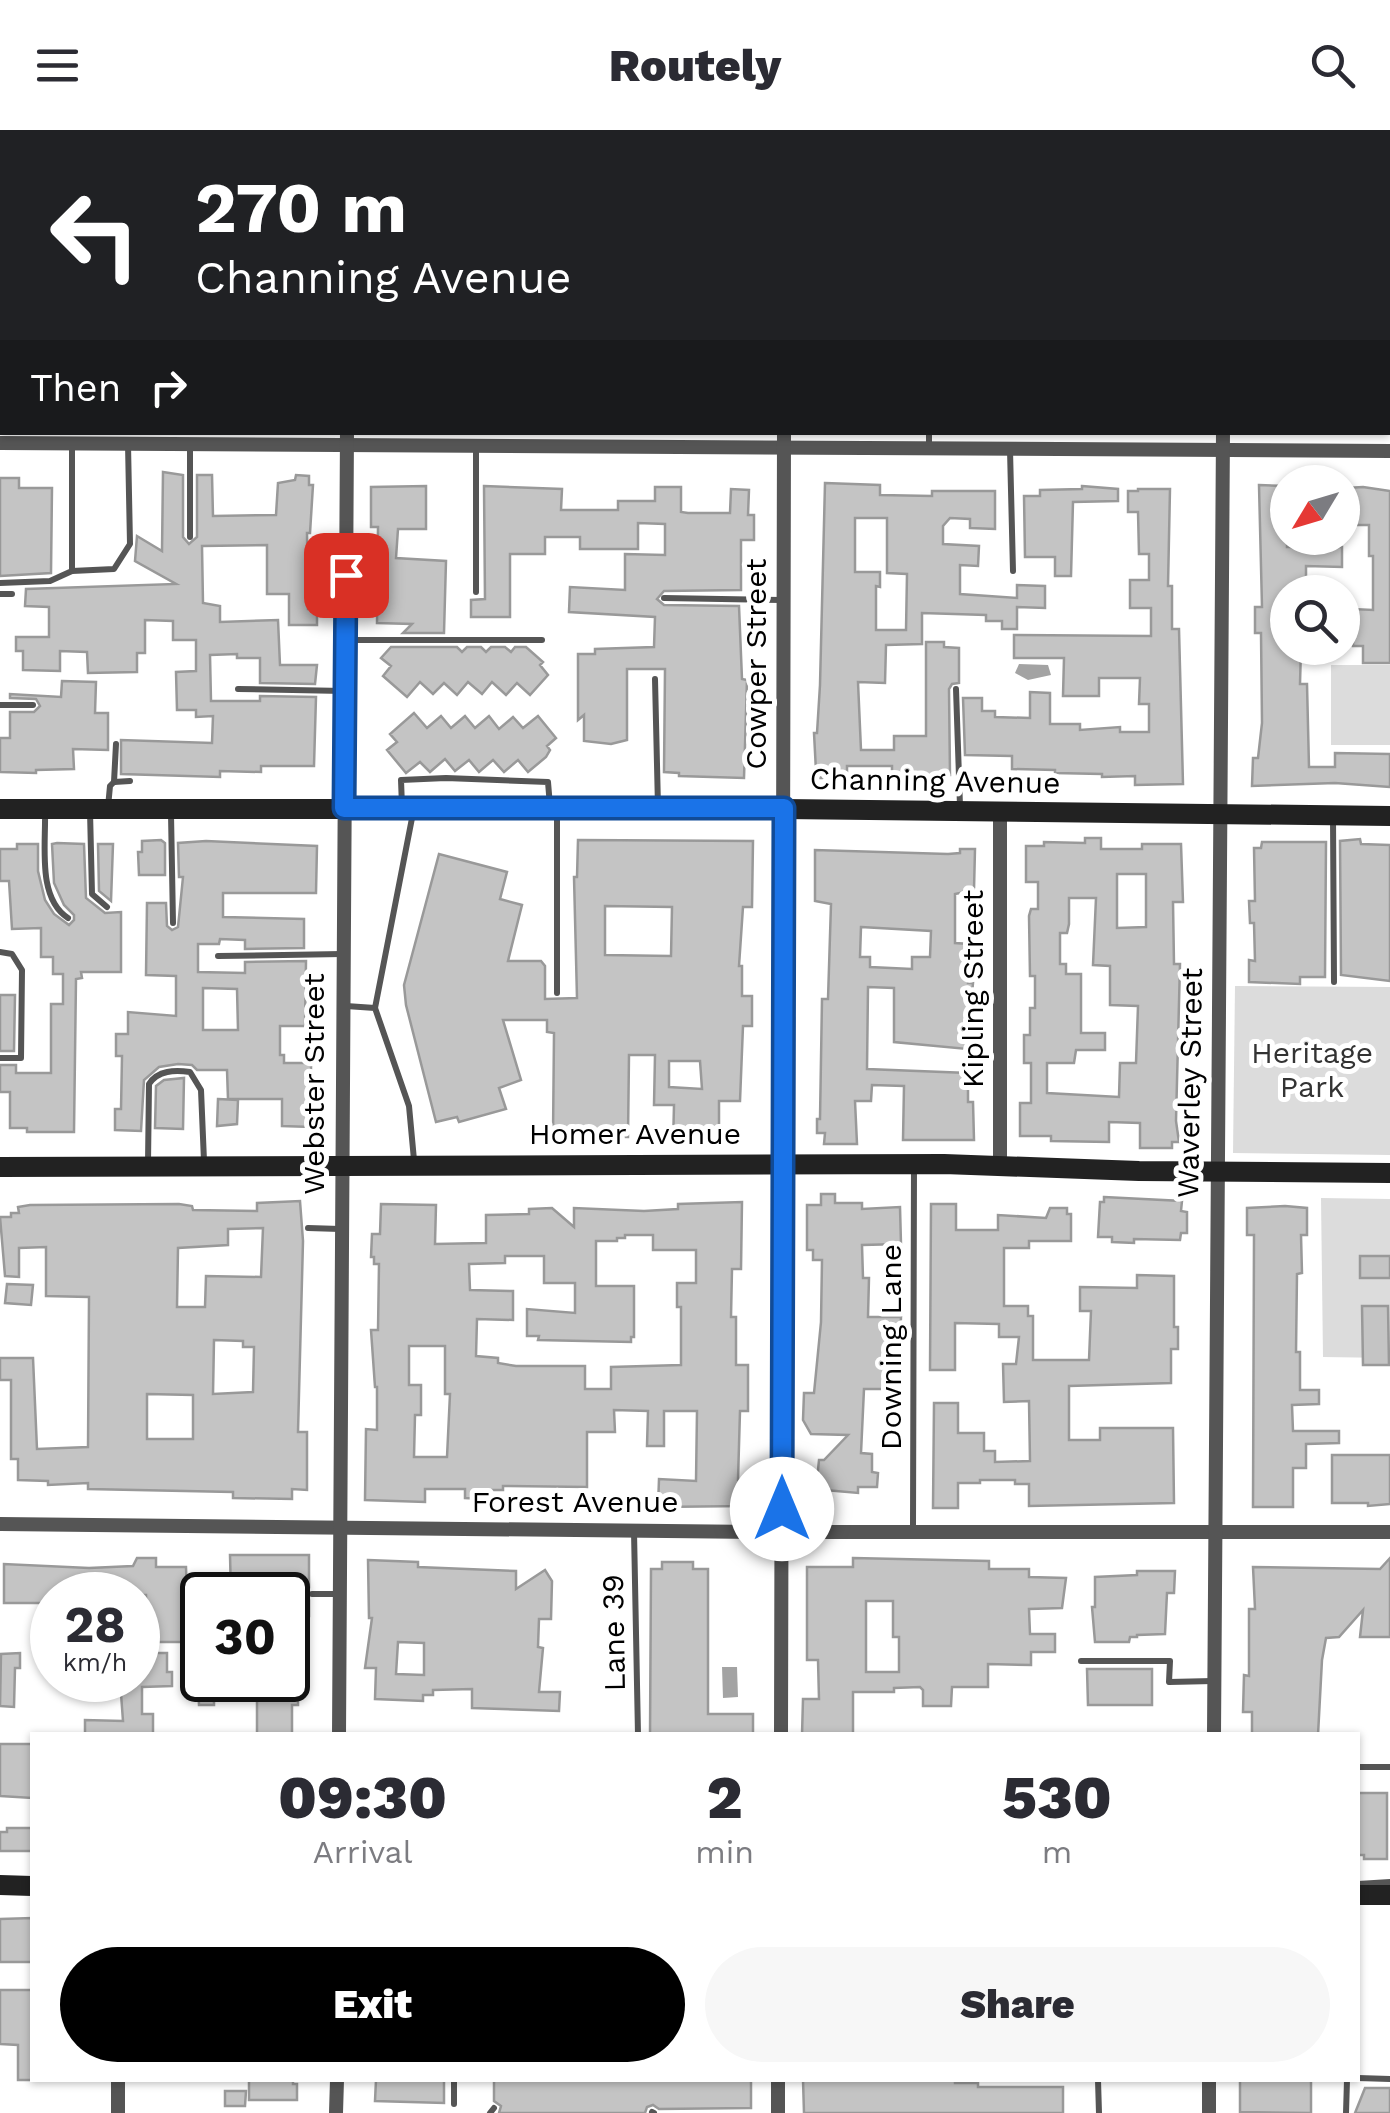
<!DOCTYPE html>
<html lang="en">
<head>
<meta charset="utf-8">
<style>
	body { margin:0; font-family:"Work Sans",sans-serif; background:#f7f7f7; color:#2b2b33; height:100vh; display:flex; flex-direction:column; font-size:38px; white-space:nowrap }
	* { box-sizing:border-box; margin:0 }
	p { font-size:32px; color:#7c7c81 }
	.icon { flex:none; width:55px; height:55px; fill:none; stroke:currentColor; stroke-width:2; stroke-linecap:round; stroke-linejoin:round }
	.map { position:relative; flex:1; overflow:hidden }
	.details { position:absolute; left:30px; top:1602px; width:1330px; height:350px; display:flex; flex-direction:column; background:#fff; border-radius:0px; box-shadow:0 2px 8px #0004 }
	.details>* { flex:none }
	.guide { position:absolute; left:0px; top:0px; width:1390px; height:305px; box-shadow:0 2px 8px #0004; background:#202124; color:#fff; overflow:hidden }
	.needle { width:65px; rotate:232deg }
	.buttons { position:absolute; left:1270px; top:335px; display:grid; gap:20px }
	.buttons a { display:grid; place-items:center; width:90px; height:90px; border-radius:50%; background:#fff; box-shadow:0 2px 8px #0004; font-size:50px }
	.speed { position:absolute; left:30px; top:1442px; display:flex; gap:20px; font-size:50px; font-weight:700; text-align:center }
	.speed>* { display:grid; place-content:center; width:130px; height:130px; border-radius:50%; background:#fff; box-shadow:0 2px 8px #0004; line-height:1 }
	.speed small { font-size:25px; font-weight:400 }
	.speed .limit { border:5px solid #111; border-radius:15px; background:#fff; color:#111 }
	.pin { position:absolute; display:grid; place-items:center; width:85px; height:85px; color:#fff; margin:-42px; border-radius:20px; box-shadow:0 5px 15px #0006 }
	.me { position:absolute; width:110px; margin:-55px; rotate:0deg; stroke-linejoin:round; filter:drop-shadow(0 0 8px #0008) }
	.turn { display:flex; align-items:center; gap:35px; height:210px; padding:0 30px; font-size:45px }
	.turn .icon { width:130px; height:130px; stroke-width:2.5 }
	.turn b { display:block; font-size:70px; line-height:85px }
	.then { display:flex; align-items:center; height:95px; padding:0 30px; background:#0003; gap:20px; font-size:38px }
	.eta { display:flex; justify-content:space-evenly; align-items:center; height:170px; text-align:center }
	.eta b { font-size:60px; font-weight:800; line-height:70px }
	.action { display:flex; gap:20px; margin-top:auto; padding:20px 30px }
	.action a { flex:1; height:115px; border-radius:60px; background:#000; color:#fff; font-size:40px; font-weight:800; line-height:115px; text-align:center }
	.action a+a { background:#f7f7f7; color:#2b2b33 }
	header { display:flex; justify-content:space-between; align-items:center; height:130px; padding:0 30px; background:#fff; font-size:45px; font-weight:800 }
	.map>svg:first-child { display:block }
	.green { fill:#dcdcdc }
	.water { fill:#a3a3a3 }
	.building { fill:#c4c4c4; stroke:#999; stroke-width:2.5; fill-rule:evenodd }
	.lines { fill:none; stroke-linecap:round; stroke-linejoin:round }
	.lane { stroke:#555; stroke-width:6 }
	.street { stroke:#555; stroke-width:14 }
	.secondary { stroke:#222; stroke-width:20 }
	.route-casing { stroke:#114b97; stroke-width:25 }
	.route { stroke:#1a73e8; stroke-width:18 }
	.labels { text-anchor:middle; stroke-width:10; stroke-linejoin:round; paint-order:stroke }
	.street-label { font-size:30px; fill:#000; stroke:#fff }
	.park-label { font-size:30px; fill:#333; stroke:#fff }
</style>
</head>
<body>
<header><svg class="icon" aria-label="menu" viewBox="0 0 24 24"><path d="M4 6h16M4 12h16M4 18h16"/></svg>Routely<svg class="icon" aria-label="search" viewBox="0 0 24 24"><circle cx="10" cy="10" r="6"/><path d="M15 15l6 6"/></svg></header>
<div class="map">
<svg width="1390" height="1983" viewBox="0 0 1390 1983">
	<rect width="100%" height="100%" fill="#fff"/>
	<!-- green -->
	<g class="green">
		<rect x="1331" y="535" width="59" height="80"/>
		<polygon points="1235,856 1390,857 1390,1025 1233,1023"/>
		<polygon points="1321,1068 1390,1069 1390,1228 1323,1227"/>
	</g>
	<!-- water -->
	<g class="water">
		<polygon points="1019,534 1048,535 1051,545 1028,550 1015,543"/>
		<polygon points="722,1537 737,1537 738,1567 723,1568"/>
	</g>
	<!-- building -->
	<g class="building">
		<polygon points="163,342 183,345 183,407 189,414 197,407 197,345 212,345 213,386 276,385 278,353 295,350 296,345 309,346 309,355 313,355 310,403 307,403 308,479 317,479 317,495 289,495 289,464 267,464 267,415 202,416 203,473 220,476 220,492 278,490 280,535 317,535 315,554 260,553 260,528 237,528 237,524 210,525 211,571 260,571 260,566 316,567 314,636 261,636 261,642 220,641 220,647 121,644 121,610 212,613 213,586 196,587 196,580 177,580 176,542 196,541 196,510 173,510 173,491 145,490 145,523 137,523 137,542 88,543 87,522 60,521 60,541 23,540 23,521 16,521 16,507 49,507 49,477 25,476 26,459 176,454 135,431 137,406 162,421"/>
		<polygon points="0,348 19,348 19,358 52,358 51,443 0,446"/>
		<path d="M825 353 880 355V365L932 366V361H995V399L970 398V389L950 388 943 396V414L979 416 978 436 960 435V464L1017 468V455L1045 456V478L1017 477V499H1002V491H986V485L922 483V514L886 515 885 553 858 552 861 620H894V606H926V512H944V517L959 518V553L952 554 949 559 950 645 899 646V643H892V636H847V648H820V641H816L814 603H817L820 555ZM855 388H887V443L907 444 906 500H876V456L880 457V442H855Z"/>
		<polygon points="1259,355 1288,356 1287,417 1342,417 1342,437 1306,436 1306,462 1288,462 1288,518 1301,518 1300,554 1307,554 1309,637 1335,637 1335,623 1390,624 1390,657 1335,653 1252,656 1253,628 1258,628 1262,593 1261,503 1255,503 1255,477 1262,477"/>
		<polygon points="426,356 426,399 398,399 396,428 446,431 444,503 403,503 412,494 377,493 378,397 371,397 371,357"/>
		<polygon points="484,356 562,359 561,380 618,380 618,371 655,371 655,357 681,357 681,382 688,383 730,383 731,359 749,360 748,385 754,385 754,410 741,410 741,460 664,461 657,469 664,475 739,476 742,549 747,550 744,648 679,646 679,643 664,642 665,539 627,539 627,610 611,614 584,611 584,585 578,590 578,524 595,524 595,519 654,517 655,487 569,482 570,457 625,460 625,424 665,425 665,394 638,393 638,419 580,419 580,407 545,407 545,424 510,424 510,487 471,487 471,470 485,469"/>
		<polygon points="1082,356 1118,359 1118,371 1073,372 1071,446 1055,446 1055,427 1025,427 1024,366 1040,366 1040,360 1082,359"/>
		<polygon points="1363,357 1390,361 1390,533 1363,533 1363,516 1353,516 1353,479 1373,480 1373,426 1369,426 1369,395 1344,395 1344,361 1346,358"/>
		<polygon points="1138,359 1170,359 1168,456 1172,456 1172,499 1179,499 1183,654 1135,655 1135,646 1102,647 1102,644 1055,643 1055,640 1012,639 1012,626 965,625 963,568 982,568 982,581 995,581 995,587 1030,588 1030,562 1050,563 1050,594 1080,594 1080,600 1120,597 1120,602 1149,602 1149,574 1139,574 1140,548 1099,548 1099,566 1063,566 1064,528 1014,528 1014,505 1151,506 1151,478 1130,478 1130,450 1149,450 1149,424 1139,424 1138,382 1128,382 1128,361 1138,361"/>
		<polygon points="391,517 457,517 462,522 467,517 481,517 486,522 491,517 505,517 511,522 515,517 526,517 543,532 540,535 548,545 530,565 517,553 506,565 492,552 482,564 468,552 457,565 444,553 433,564 420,552 407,567 383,546 391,536 381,528"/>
		<polygon points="62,551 96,552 95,583 108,583 108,620 73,619 74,639 36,640 36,643 0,642 0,608 10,608 10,582 34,582 40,576 36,569 10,568 10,564 61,567"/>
		<polygon points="414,583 427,598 441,586 451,598 465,586 475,598 489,586 499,599 513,587 523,598 538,586 556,608 547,616 550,620 546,627 528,642 518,630 504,642 493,630 479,642 469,630 455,641 445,629 430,642 420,632 406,643 387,620 397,612 390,604"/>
		<path d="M1085 708H1101V719H1142V714H1181L1183 772H1173L1174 834H1180L1176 991 1179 1012H1172V1018H1140V993L1109 992V1012L1051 1011V1006H1020V973H1031V933H1024V905H1030V878H1035V846H1030L1029 786 1031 779H1038V752H1026V716H1044V712L1085 713ZM1117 744H1146V797L1117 798ZM1069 768H1096L1093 835 1110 836V875L1138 876 1136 933H1120L1119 967 1047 963V933H1074L1076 920H1105V903H1081V844H1066V834H1060V803H1067L1069 794Z"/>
		<polygon points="1360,709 1361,714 1390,715 1390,851 1341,845 1340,711"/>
		<polygon points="161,710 165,713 165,745 139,745 138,722 142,722 142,711"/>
		<path d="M578 710 753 711 752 777H743L739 836H742V866H752V896H743L740 971H719V1016L673 1015 674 975H654L655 925H629L628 1007 553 1006 554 903 547 902V890H503L521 950 499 958 506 979 459 992 457 987 436 992 406 875 404 855 439 724 507 742 500 769 522 775 508 831H541L545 836V869L577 868 574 747H577ZM605 776 672 777 671 826 605 825ZM669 931H700L702 959 669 957Z"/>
		<path d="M206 711 317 716 316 763H223V787L304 789V818L245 819V810L220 809 219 814H198V842L245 843V832L306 831 305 896H280V925H284V933H311V997L282 996V969H228L227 940H197L192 935 178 934 159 937 144 950 141 1001 115 1000V979H121L122 926H116V904H128V882L176 886V846L146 845 147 773H166L167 796 172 800 178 797 183 747H179L178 713ZM203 858 237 859 238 900H203Z"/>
		<polygon points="1262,712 1326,712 1325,847 1300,847 1300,854 1249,852 1249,830 1255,831 1254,793 1250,793 1249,771 1255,771 1254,718 1261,718"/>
		<polygon points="57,713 84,714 86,768 105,783 121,782 121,842 81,842 82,848 76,849 74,1002 27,1002 27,998 10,998 10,962 0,962 0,935 16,935 16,943 51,943 51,874 63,874 63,844 53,844 53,827 41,827 41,798 12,799 9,751 0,751 0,719 17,719 17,714 38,714 38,741 45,770 54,784 69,795 74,790 74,785 64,775 54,753 52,714"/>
		<polygon points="98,714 113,714 111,771 99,761"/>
		<path d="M960 719H975L974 760 955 764V813L970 814 968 853H973L967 919 894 912V858L868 857 867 939 968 943V972H973L974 1010H903L904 956 872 955 871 971H855L857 1014H824L825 1003H817V989H820L822 869H828L831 774 815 771V720L948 724 960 723ZM861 797 931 801 930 827H912V839L870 837V827H860Z"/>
		<polygon points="0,865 15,865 14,921 0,921"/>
		<polygon points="184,948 183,999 155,998 156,956 164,950"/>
		<polygon points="218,969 238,970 237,994 217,996"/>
		<polygon points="821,1064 835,1064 835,1073 862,1073 862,1079 900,1077 901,1114 862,1115 863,1148 869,1148 868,1187 901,1187 900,1213 899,1259 864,1259 861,1323 872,1324 872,1342 878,1343 877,1357 858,1357 858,1363 825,1360 817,1350 819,1330 824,1330 848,1305 811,1304 803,1290 804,1263 814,1263 821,1192 822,1130 813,1130 813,1120 807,1120 807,1075 821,1075"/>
		<polygon points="1104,1067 1182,1071 1181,1081 1187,1082 1187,1103 1181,1103 1180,1110 1134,1109 1134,1113 1112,1112 1112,1107 1098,1107 1100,1072 1104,1072"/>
		<path d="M300 1071 303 1111 298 1302H307V1360L292 1359V1369L233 1368V1362L88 1359V1353L48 1355V1351L18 1350V1329H11V1250H0V1228H33L37 1319 88 1317 89 1167 46 1166V1117L19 1118V1147L5 1146 0 1087H11V1083H19L18 1077 30 1075 179 1074 192 1076 193 1080 257 1081V1073ZM263 1098 261 1147 206 1146 205 1177H177L178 1118 228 1115V1099ZM214 1210 243 1211V1217H254L253 1262 213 1264ZM147 1264 193 1265V1309H147Z"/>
		<path d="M742 1072 741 1139H732L731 1187H736V1235H748V1281H740L738 1350H743V1376L658 1377 659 1349 696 1351 697 1281H664V1316H647L648 1281 614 1280 615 1302H587V1357L503 1356V1360H484V1369L465 1368V1359H425V1372L365 1370 366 1299 377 1300V1257H375L371 1200H378L379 1134H374V1127H371L372 1104H380L381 1074 436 1075 435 1114 486 1113V1085L529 1084V1079L552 1078 574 1097V1078L644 1081 678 1079V1074ZM625 1105H653V1120H696V1153H677V1177H681V1235L611 1237V1259H585V1236H516L498 1233V1228L476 1226 477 1189 513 1190V1161L470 1160 469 1134 505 1133V1126H544V1153H575V1183L527 1179V1206H539L538 1210 631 1212V1207H634V1156H596V1111H617V1108H625ZM409 1216H445V1264H450L447 1327H414L415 1285H421V1255H409Z"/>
		<polygon points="931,1074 956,1074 956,1100 998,1100 998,1085 1046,1088 1050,1078 1067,1078 1067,1084 1071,1084 1071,1111 1029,1111 1029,1118 1004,1118 1004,1176 1028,1176 1028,1186 1033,1186 1033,1230 1089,1230 1091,1181 1080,1181 1080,1157 1137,1158 1137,1145 1174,1146 1174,1197 1178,1197 1178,1219 1171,1219 1171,1253 1069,1256 1069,1310 1100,1310 1100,1298 1173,1298 1174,1373 1029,1376 1029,1354 1015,1354 1015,1350 980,1350 980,1353 958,1353 958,1378 933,1378 934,1273 958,1273 958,1303 984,1303 984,1321 995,1321 995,1332 1030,1331 1029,1271 1004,1272 1003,1234 1016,1234 1019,1207 999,1207 999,1194 955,1193 955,1240 930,1240"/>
		<polygon points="1285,1076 1307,1078 1307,1105 1301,1105 1302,1143 1297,1144 1296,1222 1300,1222 1300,1260 1319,1260 1319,1274 1292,1275 1293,1301 1339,1301 1339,1313 1306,1314 1306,1338 1293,1338 1293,1377 1253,1377 1254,1105 1247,1105 1247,1078"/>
		<rect x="1360" y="1126" width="30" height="22"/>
		<polygon points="7,1154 33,1155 31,1175 5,1173"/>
		<polygon points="1362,1176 1388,1176 1389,1235 1363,1235"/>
		<polygon points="1332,1325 1390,1325 1390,1374 1368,1376 1368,1373 1332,1373"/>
		<polygon points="230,1425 309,1425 309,1458 305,1465 309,1470 309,1486 288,1486 288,1465 231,1465"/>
		<polygon points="137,1428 156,1428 156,1437 186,1437 188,1499 202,1499 202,1512 155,1512 155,1487 146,1483 146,1465 52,1465 52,1473 4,1473 4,1434 89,1438 133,1436"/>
		<path d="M853 1428 989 1431V1439H1029V1447L1066 1448 1062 1478 1029 1479 1030 1504H1055V1522H1031V1535L988 1534V1557H952L951 1576H923V1560L920 1557 894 1558V1562H853V1605H802L803 1569H819L818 1530H807V1437H853ZM866 1471H893V1507H899V1542H866Z"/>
		<polygon points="1390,1428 1390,1507 1360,1507 1363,1480 1339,1507 1326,1508 1322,1530 1318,1605 1252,1605 1252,1582 1243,1582 1244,1545 1249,1546 1249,1479 1255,1479 1253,1437 1380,1439"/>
		<path d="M368 1430 418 1432V1437L516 1441V1459L545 1440 552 1451 551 1489H539L538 1517 543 1518 539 1562H560L559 1581 472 1578V1559L433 1560V1565H423V1571L375 1569 376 1538H365L372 1488H369ZM398 1512 424 1513V1545L396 1544Z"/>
		<polygon points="662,1432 693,1432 693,1439 708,1439 708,1584 753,1584 753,1605 650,1605 651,1439 662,1439"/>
		<polygon points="1137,1441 1175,1441 1174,1463 1167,1463 1165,1504 1137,1505 1137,1507 1130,1507 1129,1512 1095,1512 1092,1477 1095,1477 1095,1447 1137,1445"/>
		<polygon points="20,1523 20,1538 15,1538 14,1577 0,1576 1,1524"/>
		<polygon points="139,1523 167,1523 167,1542 172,1542 172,1556 142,1557 142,1584 153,1584 153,1605 85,1605 85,1590 123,1591 120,1550 138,1550"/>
		<polygon points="1087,1539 1152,1539 1152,1575 1088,1575"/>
		<polygon points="257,1550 298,1550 298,1575 292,1575 292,1605 257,1605"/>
		<polygon points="198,1554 214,1554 214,1575 199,1575"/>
		<polygon points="0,1614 32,1614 32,1668 0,1666"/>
		<polygon points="1358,1663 1387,1663 1387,1729 1364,1729 1364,1725 1358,1725"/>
		<polygon points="7,1698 32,1698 32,1721 0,1721 0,1702 7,1702"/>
		<polygon points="32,1788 32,1832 0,1832 0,1789"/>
		<polygon points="0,1860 32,1860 32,1950 18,1950 18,1915 0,1914"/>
		<polygon points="249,1950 293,1950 293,1954 297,1954 297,1970 249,1970"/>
		<polygon points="376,1950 444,1950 444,1973 375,1971"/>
		<polygon points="494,1950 751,1950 751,1978 659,1979 653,1975 647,1977 645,1983 499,1983 501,1976 494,1971"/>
		<polygon points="803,1950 955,1950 955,1953 978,1953 978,1957 1063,1957 1063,1983 804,1983"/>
		<polygon points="1240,1950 1311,1950 1311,1983 1240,1982"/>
		<polygon points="1365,1958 1390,1958 1390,1983 1355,1983"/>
		<polygon points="225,1961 246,1961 245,1976 225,1976"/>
	</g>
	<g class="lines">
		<!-- lane -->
		<g class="lane">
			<polyline points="190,315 190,407"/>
			<polyline points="929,317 929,302"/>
			<polyline points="1010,320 1013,441"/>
			<polyline points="72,441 114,439 130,414 128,314"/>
			<polyline points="0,453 50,451 72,441 72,313"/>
			<polyline points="476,462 476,318"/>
			<polyline points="0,464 12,464"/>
			<polyline points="664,468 783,470"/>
			<polyline points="347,510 542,510"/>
			<polyline points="655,549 658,677"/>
			<polyline points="238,559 344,561"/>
			<polyline points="956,559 960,676"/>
			<polyline points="0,575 33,575"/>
			<polyline points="114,652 116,614"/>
			<polyline points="402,676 401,650 446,648 548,652 550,676"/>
			<polyline points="108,677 110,656 114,652 130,651"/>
			<polyline points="90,681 92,764 107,777"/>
			<path d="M45 682C46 715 37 768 68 788"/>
			<polyline points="171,684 173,793"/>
			<polyline points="1333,687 1334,852"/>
			<polyline points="0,822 12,824 22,840 21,928 0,928"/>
			<polyline points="218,826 342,824"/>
			<polyline points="557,863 557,685"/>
			<polyline points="346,876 375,878 409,976 414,1030"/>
			<polyline points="375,878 413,683"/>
			<path d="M148 1033 149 954C158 940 175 940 190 942L201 960 204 1031"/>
			<polyline points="308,1098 340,1099"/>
			<polyline points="913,1400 914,1037"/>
			<polyline points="634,1401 638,1605"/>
			<polyline points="312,1464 338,1464"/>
			<polyline points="1081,1531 1170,1531 1169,1552 1213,1551"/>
			<polyline points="1191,1605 1213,1605"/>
			<polyline points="1358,1637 1390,1637"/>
			<polyline points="1358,1754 1390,1752"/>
			<polyline points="1358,1948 1390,1949"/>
			<polyline points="1098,1950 1099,1983"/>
			<polyline points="454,1974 454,1950"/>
			<polyline points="652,1982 654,1983"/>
			<polyline points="490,1983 494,1978"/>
			<polyline points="1346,1983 1347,1950"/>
		</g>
		<!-- street -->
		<g class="street">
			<polyline points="1220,0 1220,2"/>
			<polyline points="352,2 352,0"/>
			<polyline points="787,2 787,0"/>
			<polyline points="0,313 1390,321"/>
			<polyline points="1000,683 1000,1034"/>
			<polyline points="0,1394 757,1402 1390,1402"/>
			<polyline points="339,1605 347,302"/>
			<polyline points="781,1605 784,302"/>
			<polyline points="1214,1605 1223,302"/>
			<polyline points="118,1983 118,1950"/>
			<polyline points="336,1983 337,1950"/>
			<polyline points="778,1983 778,1950"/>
			<polyline points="1209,1983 1209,1950"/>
		</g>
		<!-- secondary -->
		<g class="secondary">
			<polyline points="0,679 784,679 1390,686"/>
			<polyline points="0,1037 944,1034 1139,1041 1390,1043"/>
			<polyline points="0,1755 32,1756"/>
			<polyline points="1358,1765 1390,1765"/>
		</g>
	</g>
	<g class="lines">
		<defs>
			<polyline id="route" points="346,445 344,678 784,678 782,1379"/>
		</defs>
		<!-- route casing -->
		<use href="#route" class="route-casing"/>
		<!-- route -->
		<use href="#route" class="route"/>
	</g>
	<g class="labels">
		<!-- street labels -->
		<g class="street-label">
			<text transform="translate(756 534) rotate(-90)" y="10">Cowper Street</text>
			<text transform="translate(935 651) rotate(1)" y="10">Channing Avenue</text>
			<text transform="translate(973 859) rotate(-90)" y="10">Kipling Street</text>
			<text transform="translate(1190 953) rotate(-89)" y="10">Waverley Street</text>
			<text transform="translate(314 954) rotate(-90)" y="10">Webster Street</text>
			<text x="635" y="1014">Homer Avenue</text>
			<text transform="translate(891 1217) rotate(-90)" y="10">Downing Lane</text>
			<text x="575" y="1382">Forest Avenue</text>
			<text transform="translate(614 1503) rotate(-91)" y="10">Lane 39</text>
		</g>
		<!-- park labels -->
		<g class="park-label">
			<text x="1312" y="933">Heritage<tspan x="1312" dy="34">Park</tspan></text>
		</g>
	</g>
</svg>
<div class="buttons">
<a><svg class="needle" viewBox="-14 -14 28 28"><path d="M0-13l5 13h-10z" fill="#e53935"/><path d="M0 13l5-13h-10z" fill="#7c7c81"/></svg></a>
<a><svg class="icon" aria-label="search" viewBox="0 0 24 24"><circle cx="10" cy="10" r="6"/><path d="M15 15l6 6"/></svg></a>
</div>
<div class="speed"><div>28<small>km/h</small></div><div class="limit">30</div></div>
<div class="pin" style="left:346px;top:445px;background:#d93025"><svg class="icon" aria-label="arrive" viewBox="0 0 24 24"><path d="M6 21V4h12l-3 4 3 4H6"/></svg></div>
<svg class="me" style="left:782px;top:1379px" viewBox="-20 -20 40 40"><circle r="19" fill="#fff"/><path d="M0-13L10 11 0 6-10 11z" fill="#1a73e8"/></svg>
<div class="guide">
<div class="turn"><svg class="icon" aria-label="left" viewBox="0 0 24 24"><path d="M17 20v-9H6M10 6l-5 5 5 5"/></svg><div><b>270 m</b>Channing Avenue</div></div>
<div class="then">Then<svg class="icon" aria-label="right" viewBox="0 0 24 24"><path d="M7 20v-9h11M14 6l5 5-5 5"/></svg></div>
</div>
<section class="details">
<div class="eta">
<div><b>09:30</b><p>Arrival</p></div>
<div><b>2</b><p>min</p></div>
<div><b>530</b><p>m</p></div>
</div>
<div class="action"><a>Exit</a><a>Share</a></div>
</section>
</div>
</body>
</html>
